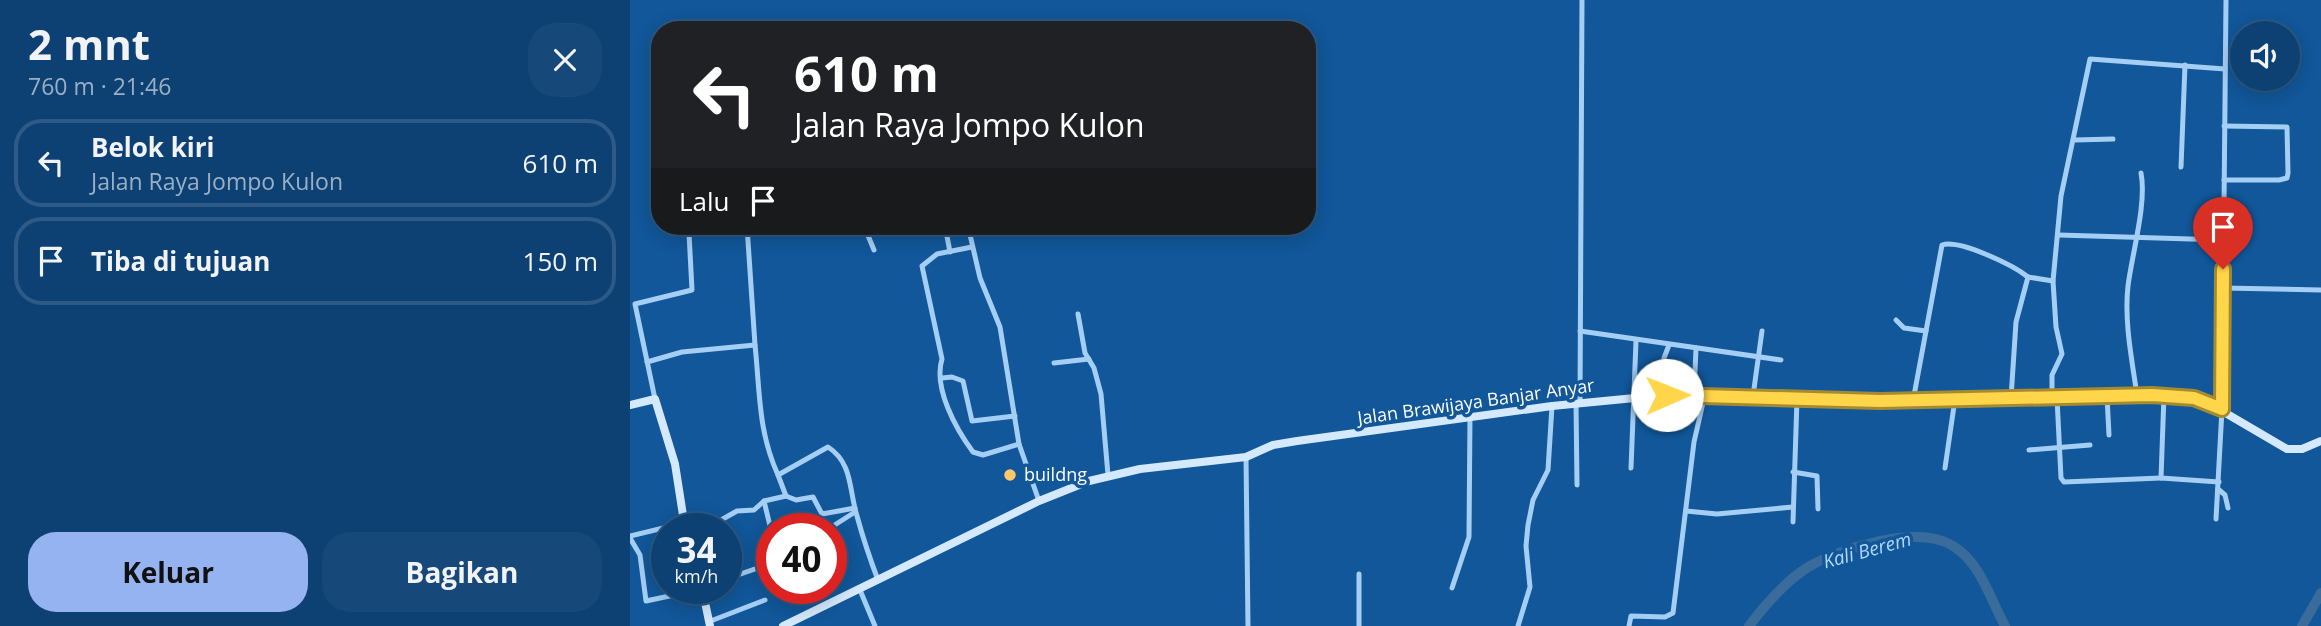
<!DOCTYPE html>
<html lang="id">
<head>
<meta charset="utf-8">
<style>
	body { margin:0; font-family:"Open Sans",sans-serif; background:#164879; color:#f1f3f6; height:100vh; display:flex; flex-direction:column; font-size:26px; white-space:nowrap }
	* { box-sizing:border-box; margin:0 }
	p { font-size:23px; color:#9aafc5 }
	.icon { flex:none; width:38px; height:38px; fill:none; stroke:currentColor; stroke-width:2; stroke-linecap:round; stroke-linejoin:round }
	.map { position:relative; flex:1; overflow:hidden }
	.side { display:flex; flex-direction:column; background:#0d4174; width:630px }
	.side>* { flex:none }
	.top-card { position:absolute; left:21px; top:21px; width:665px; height:214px; border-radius:28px; box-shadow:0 4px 18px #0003,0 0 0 2px #2d5a86; background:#202124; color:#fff; overflow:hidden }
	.controls { position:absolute; left:1600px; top:21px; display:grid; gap:14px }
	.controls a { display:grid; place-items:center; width:70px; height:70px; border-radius:50%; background:#0d4174; box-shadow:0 4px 18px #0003,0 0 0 2px #2d5a86; font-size:35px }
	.speed { position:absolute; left:21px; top:513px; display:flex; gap:14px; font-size:35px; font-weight:700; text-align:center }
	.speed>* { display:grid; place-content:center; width:91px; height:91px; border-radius:50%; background:#0d4174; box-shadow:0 4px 18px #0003,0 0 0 2px #2d5a86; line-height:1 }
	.speed small { font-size:18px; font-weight:400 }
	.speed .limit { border:10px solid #d22; background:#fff; color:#111 }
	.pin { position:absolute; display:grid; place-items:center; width:60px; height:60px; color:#fff; margin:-72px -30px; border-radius:50% 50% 50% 0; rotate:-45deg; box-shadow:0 0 7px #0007 }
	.pin .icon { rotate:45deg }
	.me { position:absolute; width:77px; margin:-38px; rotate:89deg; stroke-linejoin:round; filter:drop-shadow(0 0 5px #0008) }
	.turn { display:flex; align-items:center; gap:24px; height:147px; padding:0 28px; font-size:32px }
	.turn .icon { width:91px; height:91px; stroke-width:2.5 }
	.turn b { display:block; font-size:49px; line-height:60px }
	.then { display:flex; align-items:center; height:66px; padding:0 28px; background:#0003; gap:14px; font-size:26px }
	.round { display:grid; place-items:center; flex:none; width:74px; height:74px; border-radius:28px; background:#164879 }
	.overview { display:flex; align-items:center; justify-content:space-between; height:119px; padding:0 28px }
	h1 { font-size:42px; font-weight:700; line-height:52px }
	.button { display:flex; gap:14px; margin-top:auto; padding:14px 28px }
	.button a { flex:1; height:80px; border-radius:28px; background:#95b2f1; color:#111; font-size:28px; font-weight:700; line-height:80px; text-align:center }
	.button a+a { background:#164879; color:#f1f3f6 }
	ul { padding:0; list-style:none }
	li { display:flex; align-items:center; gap:21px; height:88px; margin:0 14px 10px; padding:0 14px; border:4px solid #2d5a86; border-radius:28px }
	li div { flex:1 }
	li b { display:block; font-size:26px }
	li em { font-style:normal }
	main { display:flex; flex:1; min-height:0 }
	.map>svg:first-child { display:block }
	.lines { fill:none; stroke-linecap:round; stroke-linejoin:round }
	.river { stroke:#396b9b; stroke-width:10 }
	.street { stroke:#a5cef4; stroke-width:5 }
	.secondary { stroke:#d4e9fd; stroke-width:8 }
	.route-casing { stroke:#a68a30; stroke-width:18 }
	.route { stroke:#ffd54a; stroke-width:12 }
	.poi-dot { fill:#ffc868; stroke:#11579a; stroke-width:2.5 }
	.labels { text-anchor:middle; stroke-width:7; stroke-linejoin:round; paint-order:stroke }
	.street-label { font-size:18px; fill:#fff; stroke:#11579a }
	.poi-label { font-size:18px; fill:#fff; stroke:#11579a; text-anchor:start }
	.water-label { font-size:19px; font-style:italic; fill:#b1d8fb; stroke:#11579a }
</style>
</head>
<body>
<main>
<section class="side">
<div class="overview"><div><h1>2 mnt</h1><p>760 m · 21:46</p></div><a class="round"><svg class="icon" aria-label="close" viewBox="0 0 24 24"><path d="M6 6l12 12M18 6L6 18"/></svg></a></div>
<ul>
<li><svg class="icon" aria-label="left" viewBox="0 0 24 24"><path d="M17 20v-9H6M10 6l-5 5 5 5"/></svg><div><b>Belok kiri</b><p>Jalan Raya Jompo Kulon</p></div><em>610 m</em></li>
<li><svg class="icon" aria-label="arrive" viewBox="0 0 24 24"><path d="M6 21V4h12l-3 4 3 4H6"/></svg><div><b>Tiba di tujuan</b></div><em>150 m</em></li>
</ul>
<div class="button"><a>Keluar</a><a>Bagikan</a></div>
</section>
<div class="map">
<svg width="1691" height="626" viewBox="0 0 1691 626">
	<rect width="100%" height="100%" fill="#11579a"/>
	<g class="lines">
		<!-- river -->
		<g class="river">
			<path d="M1119 626C1135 605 1153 584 1175 569 1209 548 1288 524 1323 546 1351 563 1360 599 1375 626"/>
			<polyline points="1672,626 1691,593"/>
		</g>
		<!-- street -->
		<g class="street">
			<polyline points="1594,126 1657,127 1658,173 1657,178 1649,180 1594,180"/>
			<polyline points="1445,140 1483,139"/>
			<polyline points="1551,167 1555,65"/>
			<polyline points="117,226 125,345"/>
			<polyline points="234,226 244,250"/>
			<polyline points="315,226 320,252"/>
			<polyline points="338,226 350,278 370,327 389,444 409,501"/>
			<polyline points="1429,235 1593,240"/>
			<path d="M342 247 307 254 292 266 312 359C303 388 326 429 343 452L353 455 389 444"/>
			<polyline points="1593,288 1691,290"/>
			<polyline points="448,314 455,353 464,368 471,394 478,475"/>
			<polyline points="1266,320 1274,328 1296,331"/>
			<polyline points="950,331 1151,360"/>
			<path d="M17 362 52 352 125 345C130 392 128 431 148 475L198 447C223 463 219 491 227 516 233 538 240 559 248 580"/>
			<polyline points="424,363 459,359"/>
			<polyline points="312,378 322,377 333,381 342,421 385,416"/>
			<polyline points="1034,395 1034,358 1039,345"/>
			<polyline points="1064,395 1066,348"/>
			<path d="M1507 395C1502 360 1494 322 1498 286 1502 254 1517 203 1511 173"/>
			<polyline points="1534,395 1531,478 1589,482"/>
			<polyline points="1123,396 1132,331"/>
			<polyline points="1477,396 1479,435"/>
			<polyline points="1381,398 1386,322 1398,277 1423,281 1431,196 1460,59 1595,69"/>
			<polyline points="1422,398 1422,375 1432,354 1426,327 1423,281"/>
			<polyline points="1427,398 1431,478 1434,482 1531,478"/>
			<polyline points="25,399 5,304 62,290 59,233 63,226"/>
			<path d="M1283 401 1312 245C1329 239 1383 265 1398 277"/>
			<polyline points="946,403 947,485"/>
			<polyline points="950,403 952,0"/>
			<polyline points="1399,450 1460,445"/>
			<polyline points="616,457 618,626"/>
			<polyline points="1001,468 1006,341"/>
			<polyline points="1315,468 1325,399"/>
			<polyline points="1163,472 1187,476 1188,509"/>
			<polyline points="148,475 156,496"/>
			<polyline points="1588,489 1595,495 1598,508"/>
			<polyline points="134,501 142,534"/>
			<polyline points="1056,511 1087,514 1163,507"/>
			<polyline points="1586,519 1592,409 1596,0"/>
			<polyline points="1163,522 1167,399"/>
			<polyline points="200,528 225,512"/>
			<polyline points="0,536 54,523 91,520 107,511 124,510 134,501 156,496 166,500 183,497 192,514 225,508"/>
			<polyline points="0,538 10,555 16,601 72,589"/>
			<polyline points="33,556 37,555"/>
			<polyline points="729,574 729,626"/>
			<polyline points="96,579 142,563"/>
			<polyline points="822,588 839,537 840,416"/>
			<polyline points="230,590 245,626"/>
			<polyline points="78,622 135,600"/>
			<polyline points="888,626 900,587 896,546 898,525 903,500 918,470 922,406"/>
			<polyline points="999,626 1001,616 1035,617 1043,613 1064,442 1075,394"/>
		</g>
		<!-- secondary -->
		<g class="secondary">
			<polyline points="0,405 25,399 45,464 55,528"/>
			<polyline points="72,588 80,626"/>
			<polyline points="153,626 409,501 459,481 510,469 616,457 643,445 667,441 922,406 1036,395 1250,402 1541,396 1575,401 1657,449 1672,449 1691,441"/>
		</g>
	</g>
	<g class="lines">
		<defs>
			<polyline id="route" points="1037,395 1250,401 1522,395 1564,398 1592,409 1593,269"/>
		</defs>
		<!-- route casing -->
		<use href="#route" class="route-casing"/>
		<!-- route -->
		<use href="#route" class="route"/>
	</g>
	<!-- markers -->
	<circle class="poi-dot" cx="380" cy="475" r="7"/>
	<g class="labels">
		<!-- street labels -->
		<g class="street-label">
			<text transform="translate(846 402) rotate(-8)" y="6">Jalan Brawijaya Banjar Anyar</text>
		</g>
		<!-- poi labels -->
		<g class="poi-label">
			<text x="394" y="481">buildng</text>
		</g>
		<!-- water labels -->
		<g class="water-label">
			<text transform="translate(1237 550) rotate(-15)" y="7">Kali Berem</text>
		</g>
	</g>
</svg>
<div class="controls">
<a><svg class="icon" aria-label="sound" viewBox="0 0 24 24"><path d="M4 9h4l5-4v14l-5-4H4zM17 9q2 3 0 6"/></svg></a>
</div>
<div class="speed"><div>34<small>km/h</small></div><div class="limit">40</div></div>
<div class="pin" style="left:1593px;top:269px;background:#d93025"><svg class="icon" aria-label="arrive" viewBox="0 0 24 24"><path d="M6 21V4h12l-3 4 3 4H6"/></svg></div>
<svg class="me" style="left:1037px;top:395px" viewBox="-20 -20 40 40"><circle r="19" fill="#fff"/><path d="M0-13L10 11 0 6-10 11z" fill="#ffd54a"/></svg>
<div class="top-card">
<div class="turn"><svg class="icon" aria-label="left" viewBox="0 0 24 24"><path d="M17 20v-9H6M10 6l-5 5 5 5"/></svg><div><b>610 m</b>Jalan Raya Jompo Kulon</div></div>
<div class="then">Lalu<svg class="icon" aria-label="arrive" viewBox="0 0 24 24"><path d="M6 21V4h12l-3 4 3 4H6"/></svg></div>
</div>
</div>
</main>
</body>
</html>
